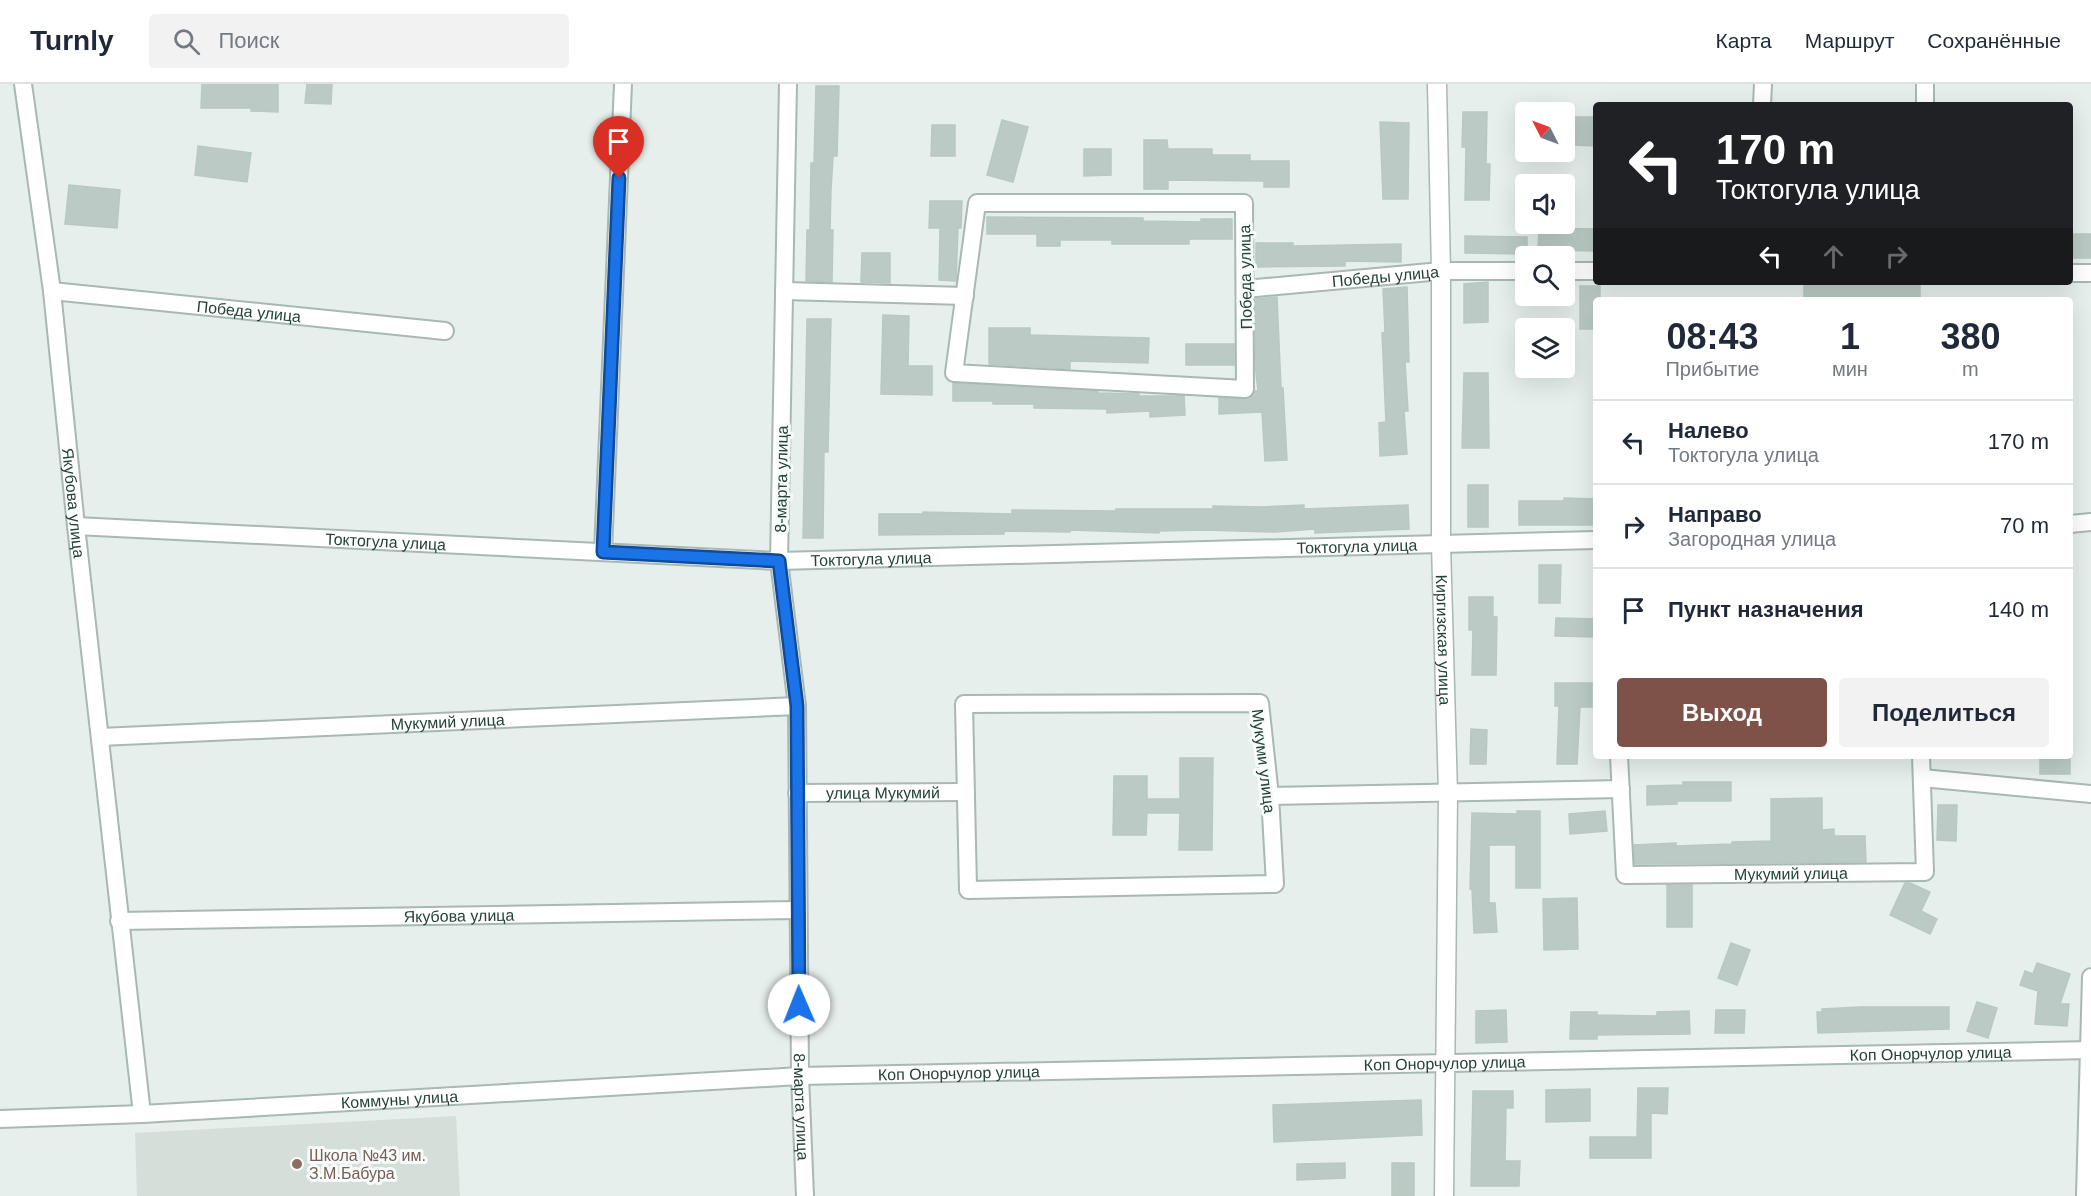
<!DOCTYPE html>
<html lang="ru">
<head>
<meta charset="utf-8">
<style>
	body { margin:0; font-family:Arial,sans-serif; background:#f2f2f3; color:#1f2937; height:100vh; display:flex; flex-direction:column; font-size:22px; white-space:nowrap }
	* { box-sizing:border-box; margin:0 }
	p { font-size:20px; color:#747a83 }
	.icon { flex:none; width:33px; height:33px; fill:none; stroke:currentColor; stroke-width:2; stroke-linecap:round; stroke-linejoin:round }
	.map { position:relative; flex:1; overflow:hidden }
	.details { position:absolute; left:1593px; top:213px; width:480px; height:462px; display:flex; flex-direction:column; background:#fff; border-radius:6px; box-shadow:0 6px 24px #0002 }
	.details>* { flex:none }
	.banner { position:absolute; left:1593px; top:18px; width:480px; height:183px; border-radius:6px; box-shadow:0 6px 24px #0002; background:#202124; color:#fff; overflow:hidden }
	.needle { width:39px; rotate:312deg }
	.fabs { position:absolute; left:1515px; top:18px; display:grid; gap:12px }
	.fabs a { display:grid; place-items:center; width:60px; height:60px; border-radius:6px; background:#fff; box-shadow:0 6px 24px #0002; font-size:30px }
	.pin { position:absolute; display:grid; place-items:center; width:51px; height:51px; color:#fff; margin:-62px -26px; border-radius:50% 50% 50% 0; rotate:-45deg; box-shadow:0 0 6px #0007 }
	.pin .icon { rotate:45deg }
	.me { position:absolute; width:66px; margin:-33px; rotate:359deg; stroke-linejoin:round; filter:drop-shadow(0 0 4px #0008) }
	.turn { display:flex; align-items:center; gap:21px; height:126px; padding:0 24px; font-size:27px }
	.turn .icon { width:78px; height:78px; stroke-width:2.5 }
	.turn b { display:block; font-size:42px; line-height:51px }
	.lanes { display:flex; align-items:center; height:57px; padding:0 24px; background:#0003; justify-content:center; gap:30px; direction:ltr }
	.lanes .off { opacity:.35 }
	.eta { display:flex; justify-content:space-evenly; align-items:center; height:102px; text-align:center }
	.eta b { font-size:36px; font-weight:800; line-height:42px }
	.action { display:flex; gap:12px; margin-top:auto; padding:12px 24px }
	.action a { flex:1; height:69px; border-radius:6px; background:#7f5249; color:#fff; font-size:24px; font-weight:800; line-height:69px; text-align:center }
	.action a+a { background:#f2f2f3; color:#1f2937 }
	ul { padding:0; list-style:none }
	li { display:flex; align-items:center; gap:18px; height:84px; padding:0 24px; border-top:2px solid #e0e1e3 }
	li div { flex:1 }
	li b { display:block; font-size:22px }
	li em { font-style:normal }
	header { display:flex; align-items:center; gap:36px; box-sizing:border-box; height:84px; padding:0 30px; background:#fff; border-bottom:2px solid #e0e1e3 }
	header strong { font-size:28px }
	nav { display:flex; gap:33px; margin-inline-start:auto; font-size:21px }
	.search { width:420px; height:54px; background:#f2f2f3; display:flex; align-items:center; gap:15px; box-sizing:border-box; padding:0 21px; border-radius:6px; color:#747a83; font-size:22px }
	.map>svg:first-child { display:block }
	.built { fill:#d4dfda }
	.building { fill:#bbcac4; stroke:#b8c9c2; stroke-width:1.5 }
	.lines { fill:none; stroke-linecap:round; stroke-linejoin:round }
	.minor-casing { stroke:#a8b8b2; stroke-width:20 }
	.tertiary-casing { stroke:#a8b8b2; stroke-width:21 }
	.minor { stroke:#fff; stroke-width:16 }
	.tertiary { stroke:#fff; stroke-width:18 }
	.route-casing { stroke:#114b97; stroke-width:15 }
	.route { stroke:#1a73e8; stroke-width:10 }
	.education-dot { fill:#8d6e63; stroke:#f7fbf9; stroke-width:2 }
	.labels { text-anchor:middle; stroke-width:6; stroke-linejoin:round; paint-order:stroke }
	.street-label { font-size:16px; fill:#24423a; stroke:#f7fbf9 }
	.education-label { font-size:16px; fill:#785e54; stroke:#f7fbf9; text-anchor:start }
</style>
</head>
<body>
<header>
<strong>Turnly</strong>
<div class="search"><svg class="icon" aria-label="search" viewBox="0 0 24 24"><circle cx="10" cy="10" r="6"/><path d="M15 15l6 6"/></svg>Поиск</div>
<nav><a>Карта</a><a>Маршрут</a><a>Сохранённые</a></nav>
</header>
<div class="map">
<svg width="2091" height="1112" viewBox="0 0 2091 1112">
	<rect width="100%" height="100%" fill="#e6efeb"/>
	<!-- built -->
	<polygon class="built" points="456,1032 460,1112 137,1112 135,1049"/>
	<!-- building -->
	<g class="building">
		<polygon points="202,0 278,0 278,28 251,27 251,24 201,24"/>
		<polygon points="307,0 332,0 331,20 305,19"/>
		<polygon points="816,2 839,2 837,72 833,72 831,106 830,146 833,146 832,198 806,197 807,146 810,146 811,79 814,79"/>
		<polygon points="1463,28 1487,28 1486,80 1490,80 1489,116 1465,116 1466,63 1462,63"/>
		<polygon points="1573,33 1596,33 1596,62 1573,61"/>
		<polygon points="1002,36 1028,43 1013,98 987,91"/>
		<polygon points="1380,38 1409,39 1408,115 1383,115"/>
		<polygon points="932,41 955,41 955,72 931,72"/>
		<polygon points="1144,56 1167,56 1168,65 1212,65 1212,71 1250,71 1250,77 1289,77 1289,103 1264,103 1264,97 1168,96 1168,105 1144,105"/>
		<polygon points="198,62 251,69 247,98 195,91"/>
		<polygon points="1084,65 1111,65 1111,91 1084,92"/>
		<polygon points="69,101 120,106 117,144 65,140"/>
		<polygon points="930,117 962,117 961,144 958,144 956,197 939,196 940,144 929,144"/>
		<polygon points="987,133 1143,134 1143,137 1201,138 1201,135 1232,135 1232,155 1189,155 1189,160 1112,160 1112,156 1060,156 1060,162 1037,162 1037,150 987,150"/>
		<polygon points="1539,144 1596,145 1596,167 1538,166"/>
		<rect x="2072" y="150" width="19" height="24"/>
		<polygon points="1465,152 1527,153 1527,170 1465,169"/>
		<polygon points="1256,159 1293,159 1293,162 1401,160 1401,178 1345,177 1345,182 1256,183"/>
		<polygon points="862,169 890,169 890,199 861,198"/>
		<polygon points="1488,198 1488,238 1464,239 1464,200"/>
		<polygon points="1804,199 1920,200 1920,216 1804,216"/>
		<polygon points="1580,202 1600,202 1600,216 1596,216 1596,245 1580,245"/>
		<polygon points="1407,203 1409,278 1405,278 1408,327 1404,327 1407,370 1380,372 1379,339 1386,338 1382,249 1385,248 1383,205"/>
		<polygon points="1277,213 1281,304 1283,304 1287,376 1265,377 1262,328 1219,330 1219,314 1245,315 1250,314 1255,307 1258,307 1255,280 1255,215"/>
		<polygon points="883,231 909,232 908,282 932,282 932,311 881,310"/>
		<polygon points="807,235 831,235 828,368 824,368 823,454 803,454"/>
		<polygon points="989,244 1030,244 1030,251 1149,254 1148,279 1070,277 1070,285 989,280"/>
		<rect x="1186" y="260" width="48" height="21"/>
		<polygon points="1464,289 1488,289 1489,364 1462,364"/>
		<polygon points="953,299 1098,307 1098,309 1139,310 1139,312 1184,312 1185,331 1150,333 1150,327 1107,329 1107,325 1034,324 1034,320 993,320 993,317 953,317"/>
		<rect x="1468" y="401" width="20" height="42"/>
		<polygon points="1564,414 1596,415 1596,441 1519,441 1519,417 1564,417"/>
		<polygon points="1304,421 1304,425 1408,421 1409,445 1315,449 1315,445 1275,448 1203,446 1159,447 1159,449 1070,446 1070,448 1004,447 1004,450 879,451 879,430 923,430 923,428 1012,430 1012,426 1116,427 1116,425 1213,425 1213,422 1262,423"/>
		<polygon points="1539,481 1561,481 1560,519 1539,519"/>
		<polygon points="1469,513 1493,513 1493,533 1497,533 1496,591 1472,591 1473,546 1469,546"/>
		<polygon points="1556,534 1596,535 1596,553 1555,552"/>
		<polygon points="1555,599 1592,599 1592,623 1580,623 1577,680 1557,680 1559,622 1555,622"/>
		<polygon points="1471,645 1487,646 1486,680 1470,680"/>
		<rect x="2040" y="672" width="30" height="18"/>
		<polygon points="1180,674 1213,674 1212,766 1179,766 1180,729 1147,729 1146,751 1113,751 1114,692 1147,692 1147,715 1180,715"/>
		<polygon points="1683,698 1731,698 1731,717 1677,717 1677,720 1647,721 1647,702 1683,701"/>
		<polygon points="1822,714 1822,746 1834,745 1834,752 1865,752 1866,778 1635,780 1634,761 1676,759 1676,762 1732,760 1732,758 1771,757 1771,715"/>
		<polygon points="1938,721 1957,721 1956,757 1937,756"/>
		<polygon points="1517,727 1540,727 1540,804 1516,804 1516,761 1489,761 1489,819 1495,819 1497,848 1474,849 1472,805 1470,805 1472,729 1517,730"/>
		<polygon points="1605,727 1607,747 1570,750 1569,730"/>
		<polygon points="1905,799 1910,799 1930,808 1921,827 1937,835 1930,850 1890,831"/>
		<rect x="1667" y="801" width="25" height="42"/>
		<polygon points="1577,814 1578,865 1544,866 1543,815"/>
		<polygon points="1731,859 1750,866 1737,901 1718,894"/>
		<polygon points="2037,879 2070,890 2060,920 2069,920 2067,942 2035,940 2038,907 2020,901 2025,887 2033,890"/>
		<polygon points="1977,918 1997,924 1988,954 1967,947"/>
		<polygon points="1861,923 1949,923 1949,945 1818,949 1817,928 1822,928 1822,925"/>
		<polygon points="1506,926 1507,958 1476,959 1476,927"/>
		<polygon points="1716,926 1745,926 1744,949 1715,949"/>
		<polygon points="1689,927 1690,950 1597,951 1597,955 1570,955 1571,928 1597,928 1597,931 1657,932 1657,928"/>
		<polygon points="1638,1004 1668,1004 1667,1030 1651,1029 1651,1074 1590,1074 1590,1053 1637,1053"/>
		<polygon points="1590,1005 1590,1037 1546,1038 1546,1006"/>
		<polygon points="1473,1007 1513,1007 1513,1024 1506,1024 1505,1077 1520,1077 1519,1102 1471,1102"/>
		<polygon points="1421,1016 1422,1051 1274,1058 1273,1021"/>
		<polygon points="1345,1079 1345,1094 1297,1096 1297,1080"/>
		<rect x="1392" y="1079" width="22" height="33"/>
	</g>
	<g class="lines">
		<defs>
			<g id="minor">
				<path id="s1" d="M23 0 52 207 76 442 142 1030"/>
				<path id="s2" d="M788 0 779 477 797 622 800 992 805 1112"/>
				<polyline points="1762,21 1763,0"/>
				<polyline points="1925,21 1925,0"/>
				<polygon points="977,119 1244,119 1245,305 954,289"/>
				<polyline points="1564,187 1596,187"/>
				<polyline points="2070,189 2091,189"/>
				<path id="s3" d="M1245 205 1441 187H1526"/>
				<path id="s4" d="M52 207 445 247"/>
				<polyline points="784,207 965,212"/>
				<polyline points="2070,440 2091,438"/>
				<path id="s5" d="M76 442 779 477 1596 456"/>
				<polyline points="603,468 623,0"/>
				<polygon points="1260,619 1270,712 1275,800 968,806 964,620"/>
				<path id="s6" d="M100 653 797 622"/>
				<path id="s7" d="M1619 672 1625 791 1925 788 1921 672"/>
				<polyline points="1922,694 2091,710"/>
				<path id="s8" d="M797 709 966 708"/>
				<polyline points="1270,712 1621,705"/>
				<path id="s9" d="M119 837 798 826"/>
				<path id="s10" d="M0 1035 142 1030 800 992 2091 966"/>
				<polyline points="2085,1112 2091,893"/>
			</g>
			<g id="tertiary">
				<path id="s11" d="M1437 0 1441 187V460L1448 710 1444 1112"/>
			</g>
		</defs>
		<!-- minor casing -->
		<use href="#minor" class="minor-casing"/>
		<!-- tertiary casing -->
		<use href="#tertiary" class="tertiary-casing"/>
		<!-- minor -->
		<use href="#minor" class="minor"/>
		<!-- tertiary -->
		<use href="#tertiary" class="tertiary"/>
	</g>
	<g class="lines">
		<defs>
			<polyline id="route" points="619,94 603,468 779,477 797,622 799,921"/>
		</defs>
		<!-- route casing -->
		<use href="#route" class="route-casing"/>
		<!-- route -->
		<use href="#route" class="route"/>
	</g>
	<!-- markers -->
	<circle class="education-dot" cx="297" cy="1080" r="6"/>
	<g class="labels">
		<!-- street labels -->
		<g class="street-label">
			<text dy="6" stroke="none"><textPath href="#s3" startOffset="141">Победы улица</textPath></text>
			<text transform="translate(1245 193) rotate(-91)" y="6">Победа улица</text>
			<text dy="6" stroke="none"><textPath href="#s4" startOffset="198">Победа улица</textPath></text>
			<text transform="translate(781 395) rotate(-89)" y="6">8-марта улица</text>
			<text dy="6" stroke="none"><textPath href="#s1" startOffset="422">Якубова улица</textPath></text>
			<text dy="6" stroke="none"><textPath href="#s5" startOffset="310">Токтогула улица</textPath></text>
			<text dy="6" stroke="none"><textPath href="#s5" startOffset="1282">Токтогула улица</textPath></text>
			<text dy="6" stroke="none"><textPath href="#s5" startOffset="796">Токтогула улица</textPath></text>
			<text dy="6" stroke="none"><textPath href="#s11" startOffset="556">Киргизская улица</textPath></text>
			<text dy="6" stroke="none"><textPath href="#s6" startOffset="348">Мукумий улица</textPath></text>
			<text transform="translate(1264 677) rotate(83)" y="6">Мукуми улица</text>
			<text dy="6" stroke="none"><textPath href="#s8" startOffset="86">улица Мукумий</textPath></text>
			<text dy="6" stroke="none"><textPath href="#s7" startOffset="285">Мукумий улица</textPath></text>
			<text dy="6" stroke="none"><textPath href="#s9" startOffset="340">Якубова улица</textPath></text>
			<text dy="6" stroke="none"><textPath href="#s10" startOffset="1932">Коп Онорчулор улица</textPath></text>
			<text dy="6" stroke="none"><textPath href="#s10" startOffset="1446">Коп Онорчулор улица</textPath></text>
			<text dy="6" stroke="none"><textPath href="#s10" startOffset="960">Коп Онорчулор улица</textPath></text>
			<text dy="6" stroke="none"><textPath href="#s10" startOffset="400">Коммуны улица</textPath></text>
			<text dy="6" stroke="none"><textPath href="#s2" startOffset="1024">8-марта улица</textPath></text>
		</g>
		<!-- education labels -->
		<g class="education-label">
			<text x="309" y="1077">Школа №43 им.<tspan x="309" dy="18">З.М.Бабура</tspan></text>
		</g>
	</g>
</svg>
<div class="fabs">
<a><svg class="needle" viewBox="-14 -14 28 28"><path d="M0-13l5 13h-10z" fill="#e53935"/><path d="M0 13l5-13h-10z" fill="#747a83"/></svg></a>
<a><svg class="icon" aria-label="sound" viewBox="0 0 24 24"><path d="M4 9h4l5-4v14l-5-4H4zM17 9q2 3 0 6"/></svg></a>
<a><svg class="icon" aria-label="search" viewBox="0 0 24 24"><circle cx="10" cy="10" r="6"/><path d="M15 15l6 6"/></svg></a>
<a><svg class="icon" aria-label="layers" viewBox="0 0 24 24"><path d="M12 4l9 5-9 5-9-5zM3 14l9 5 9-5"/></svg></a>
</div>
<div class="pin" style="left:619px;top:94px;background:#d93025"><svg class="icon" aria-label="arrive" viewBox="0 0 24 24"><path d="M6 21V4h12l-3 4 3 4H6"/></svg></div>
<svg class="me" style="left:799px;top:921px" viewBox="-20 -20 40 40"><circle r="19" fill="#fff"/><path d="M0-13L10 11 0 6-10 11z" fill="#1a73e8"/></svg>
<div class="banner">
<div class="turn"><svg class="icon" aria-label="left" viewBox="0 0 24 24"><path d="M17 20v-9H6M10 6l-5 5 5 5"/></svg><div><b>170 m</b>Токтогула улица</div></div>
<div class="lanes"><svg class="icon" aria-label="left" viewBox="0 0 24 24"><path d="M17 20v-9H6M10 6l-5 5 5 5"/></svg><svg class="icon off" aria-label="ahead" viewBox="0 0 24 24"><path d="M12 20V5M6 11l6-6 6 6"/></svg><svg class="icon off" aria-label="right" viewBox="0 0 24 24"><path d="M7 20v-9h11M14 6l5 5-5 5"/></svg></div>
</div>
<section class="details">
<div class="eta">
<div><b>08:43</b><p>Прибытие</p></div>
<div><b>1</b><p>мин</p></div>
<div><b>380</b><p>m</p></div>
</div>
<ul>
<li><svg class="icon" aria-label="left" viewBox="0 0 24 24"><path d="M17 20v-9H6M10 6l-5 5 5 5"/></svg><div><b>Налево</b><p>Токтогула улица</p></div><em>170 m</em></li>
<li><svg class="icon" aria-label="right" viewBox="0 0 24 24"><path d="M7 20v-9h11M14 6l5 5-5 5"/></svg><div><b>Направо</b><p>Загородная улица</p></div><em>70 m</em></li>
<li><svg class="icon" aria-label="arrive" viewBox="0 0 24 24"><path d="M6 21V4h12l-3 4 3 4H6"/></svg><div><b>Пункт назначения</b></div><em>140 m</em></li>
</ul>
<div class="action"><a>Выход</a><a>Поделиться</a></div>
</section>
</div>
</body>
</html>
